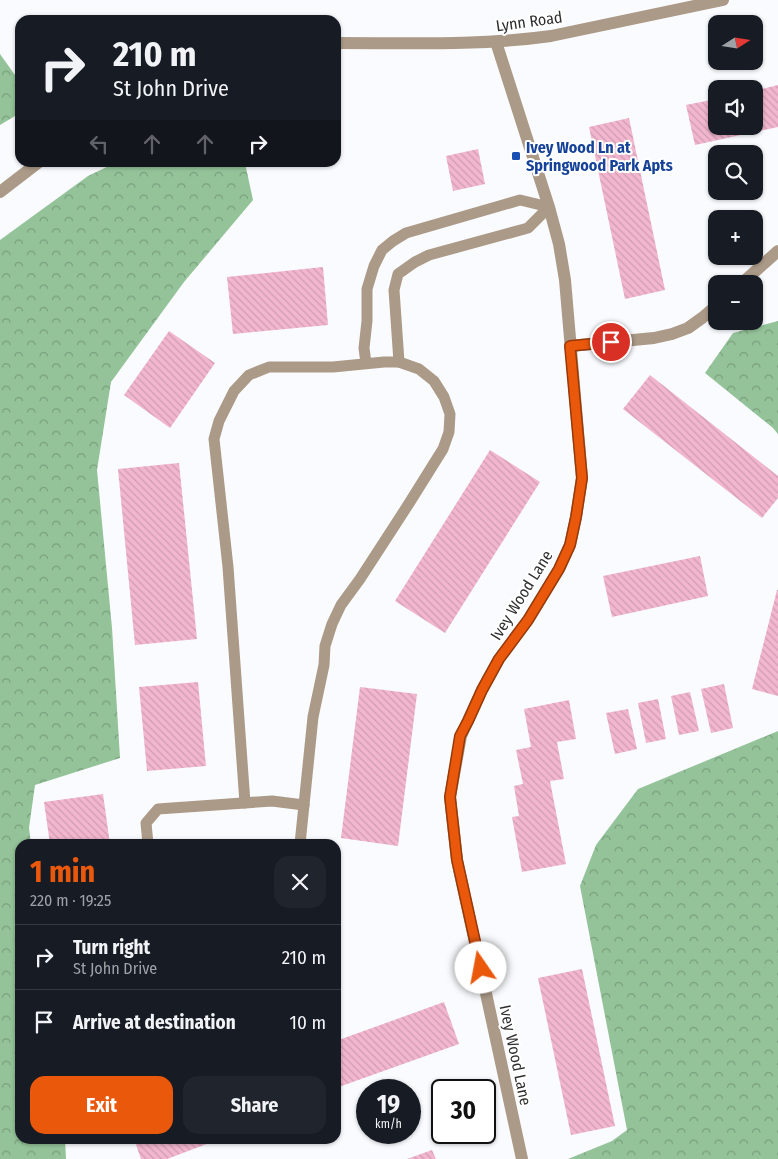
<!DOCTYPE html>
<html lang="en">
<head>
<meta charset="utf-8">
<style>
	body { margin:0; font-family:"Fira Sans Condensed",sans-serif; background:#20242c; color:#f1f3f6; height:100vh; display:flex; flex-direction:column; font-size:19px; white-space:nowrap }
	* { box-sizing:border-box; margin:0 }
	p { font-size:16px; color:#9ea1a6 }
	.icon { flex:none; width:28px; height:28px; fill:none; stroke:currentColor; stroke-width:2; stroke-linecap:round; stroke-linejoin:round }
	.map { position:relative; flex:1; overflow:hidden }
	.sheet { position:absolute; left:15px; top:839px; width:326px; height:305px; display:flex; flex-direction:column; background:#171b24; border-radius:15px; box-shadow:0 1px 4px #0004 }
	.sheet>* { flex:none }
	.banner { position:absolute; left:15px; top:15px; width:326px; height:152px; border-radius:15px; box-shadow:0 1px 4px #0004; background:#171b24; color:#f1f3f6; overflow:hidden }
	.needle { width:32px; rotate:78deg }
	.fabs { position:absolute; left:708px; top:15px; display:grid; gap:10px }
	.fabs a { display:grid; place-items:center; width:55px; height:55px; border-radius:10px; background:#171b24; box-shadow:0 1px 4px #0004; font-size:25px }
	.speed { position:absolute; left:356px; top:1079px; display:flex; gap:10px; font-size:25px; font-weight:700; text-align:center }
	.speed>* { display:grid; place-content:center; width:65px; height:65px; border-radius:50%; background:#171b24; box-shadow:0 1px 4px #0004; line-height:1 }
	.speed small { font-size:12px; font-weight:400 }
	.speed .limit { border:2px solid #111; border-radius:8px; background:#fff; color:#111 }
	.pin { position:absolute; display:grid; place-items:center; width:42px; height:42px; color:#fff; margin:-21px; border:2px solid #fff; border-radius:50%; box-shadow:0 1px 5px #0007 }
	.me { position:absolute; width:55px; margin:-28px; rotate:348deg; stroke-linejoin:round; filter:drop-shadow(0 0 4px #0008) }
	.turn { display:flex; align-items:center; gap:18px; height:105px; padding:0 15px; font-size:22px }
	.turn .icon { width:65px; height:65px; stroke-width:2.5 }
	.turn b { display:block; font-size:35px; line-height:42px }
	.lanes { display:flex; align-items:center; height:48px; padding:0 15px; background:#0003; justify-content:center; gap:25px; direction:ltr }
	.lanes .off { opacity:.35 }
	.round { display:grid; place-items:center; flex:none; width:52px; height:52px; border-radius:15px; background:#20242c }
	.headline { display:flex; align-items:center; justify-content:space-between; height:85px; padding:0 15px }
	h1 { font-size:30px; font-weight:700; line-height:38px; color:#ea580c }
	.cta { display:flex; gap:10px; margin-top:auto; padding:10px 15px }
	.cta a { flex:1; height:58px; border-radius:15px; background:#ea580c; color:#fff; font-size:20px; font-weight:700; line-height:58px; text-align:center }
	.cta a+a { background:#20242c; color:#f1f3f6 }
	ul { padding:0; list-style:none }
	li { display:flex; align-items:center; gap:15px; height:65px; padding:0 15px; border-top:1px solid #363941 }
	li div { flex:1 }
	li b { display:block; font-size:19px }
	li em { font-style:normal }
	.map>svg:first-child { display:block }
	.forest { fill:url(#forest-crowns) }
	.building { fill:url(#building-back-hatch) }
	.lines { fill:none; stroke-linecap:round; stroke-linejoin:round }
	.service { stroke:#ab9a87; stroke-width:11 }
	.minor { stroke:#ab9a87; stroke-width:12 }
	.tertiary { stroke:#ab9a87; stroke-width:12 }
	.route-casing { stroke:#983908; stroke-width:12 }
	.route { stroke:#ea580c; stroke-width:9 }
	.transit-dot { fill:#1a4fb4; stroke:#fff; stroke-width:2 }
	.labels { text-anchor:middle; stroke-width:4; stroke-linejoin:round; paint-order:stroke }
	.street-label { font-size:16px; fill:#2f2f30; stroke:#fff }
	.transit-label { font-size:16px; font-weight:bold; fill:#164399; stroke:#fff; text-anchor:start }
</style>
</head>
<body>
<div class="map">
<svg width="778" height="1159" viewBox="0 0 778 1159">
	<defs>
		<pattern id="forest-crowns" width="20" height="18" patternUnits="userSpaceOnUse" patternTransform="scale(1.25)"><rect width="20" height="18" fill="#94c399"/><path d="M2 6a3 3 0 1 1 6 0M12 15a3 3 0 1 1 6 0" fill="none" stroke="#799f7d"/></pattern>
		<pattern id="building-back-hatch" width="6" height="6" patternUnits="userSpaceOnUse" patternTransform="scale(1.25)"><rect width="6" height="6" fill="#f2b6ce"/><path d="M-1 5l2 2M0 0l6 6M5-1l2 2" fill="none" stroke="#d09db1"/></pattern>
	</defs>
	<rect width="100%" height="100%" fill="#fafbfe"/>
	<!-- forest -->
	<g class="forest">
		<polygon points="0,54 20,82 20,113 0,125"/>
		<polygon points="115,163 245,163 253,200 184,282 111,382 97,470 112,628 120,758 35,785 29,828 31,844 20,844 20,1139 65,1139 66,1159 0,1159 0,240 88,176"/>
		<polygon points="778,321 778,434 773,428 705,373 733,333"/>
		<polygon points="778,731 778,1159 568,1159 612,1141 627,1130 580,886 596,845 638,789"/>
	</g>
	<!-- building -->
	<g class="building">
		<polygon points="778,85 778,127 695,145 686,105 716,99 716,126 754,126 754,91"/>
		<polygon points="629,118 665,290 625,299 589,127"/>
		<polygon points="478,149 485,184 453,191 446,156"/>
		<polygon points="323,267 328,325 233,334 227,277"/>
		<polygon points="169,331 215,363 170,428 124,395"/>
		<polygon points="650,375 778,476 778,498 762,518 623,409"/>
		<polygon points="490,450 540,482 445,633 395,601"/>
		<polygon points="179,463 197,639 135,645 118,469"/>
		<polygon points="700,556 708,596 612,617 603,576"/>
		<polygon points="777,590 778,590 778,696 752,689"/>
		<polygon points="198,682 206,766 147,771 139,687"/>
		<polygon points="724,684 733,728 711,733 701,689"/>
		<polygon points="360,687 417,694 398,846 341,838"/>
		<polygon points="690,692 699,731 679,735 671,696"/>
		<polygon points="658,699 666,739 646,743 638,703"/>
		<polygon points="569,700 576,739 557,742 564,779 550,781 566,864 522,872 512,817 519,816 514,786 523,784 516,750 531,747 524,709"/>
		<polygon points="628,709 637,749 615,754 606,713"/>
		<polygon points="103,794 110,844 50,844 44,802"/>
		<polygon points="582,969 615,1126 571,1135 538,978"/>
		<polygon points="444,1002 459,1044 336,1088 336,1041"/>
		<polygon points="134,1139 220,1139 167,1159 141,1159"/>
		<polygon points="432,1150 436,1159 407,1159"/>
	</g>
	<g class="lines">
		<!-- service -->
		<g class="service">
			<polyline points="399,362 394,290 398,274 415,262 429,255 528,228 549,207"/>
			<polyline points="366,363 364,348 367,321 367,289 374,266 382,250 393,241 406,233 520,200 549,207"/>
			<polyline points="245,803 228,567 214,439 219,421 234,391 249,375 269,367 333,367 384,362 399,362 419,369 434,381 444,397 450,414 449,432 443,449 408,505 360,579 341,605 332,624 325,646 324,665 313,717 300,844"/>
			<polyline points="148,844 146,823 158,809 272,801 304,805"/>
		</g>
		<!-- minor -->
		<g class="minor">
			<polyline points="496,42 549,207 559,244 565,280 582,478 576,517 570,545 559,569 528,620 499,659 482,690 461,736 450,797 457,860 522,1159"/>
			<polyline points="741,284 778,251"/>
			<polyline points="570,346 654,338 672,334 688,328 702,318 716,306"/>
		</g>
		<!-- tertiary -->
		<g class="tertiary">
			<path d="M336 43C408 43 479 46 551 36L723 0"/>
			<polyline points="0,192 39,162"/>
		</g>
	</g>
	<g class="lines">
		<defs>
			<polyline id="route" points="481,968 457,860 450,797 460,736 468,721 482,690 499,659 528,620 559,569 570,545 576,517 582,478 570,346 611,342"/>
		</defs>
		<!-- route casing -->
		<use href="#route" class="route-casing"/>
		<!-- route -->
		<use href="#route" class="route"/>
	</g>
	<!-- markers -->
	<rect class="transit-dot" x="511" y="151" width="10" height="10" rx="2.5"/>
	<g class="labels">
		<!-- street labels -->
		<g class="street-label">
			<text transform="translate(529 21) rotate(-8)" y="6">Lynn Road</text>
			<text transform="translate(521 595) rotate(-58)" y="6">Ivey Wood Lane</text>
			<text transform="translate(516 1055) rotate(78)" y="6">Ivey Wood Lane</text>
		</g>
		<!-- transit labels -->
		<g class="transit-label">
			<text x="526" y="153">Ivey Wood Ln at<tspan x="526" dy="18">Springwood Park Apts</tspan></text>
		</g>
	</g>
</svg>
<div class="fabs">
<a><svg class="needle" viewBox="-14 -14 28 28"><path d="M0-13l5 13h-10z" fill="#e53935"/><path d="M0 13l5-13h-10z" fill="#9ea1a6"/></svg></a>
<a><svg class="icon" aria-label="sound" viewBox="0 0 24 24"><path d="M4 9h4l5-4v14l-5-4H4zM17 9q2 3 0 6"/></svg></a>
<a><svg class="icon" aria-label="search" viewBox="0 0 24 24"><circle cx="10" cy="10" r="6"/><path d="M15 15l6 6"/></svg></a>
<a>+</a>
<a>−</a>
</div>
<div class="speed"><div>19<small>km/h</small></div><div class="limit">30</div></div>
<div class="pin" style="left:611px;top:342px;background:#d93025"><svg class="icon" aria-label="arrive" viewBox="0 0 24 24"><path d="M6 21V4h12l-3 4 3 4H6"/></svg></div>
<svg class="me" style="left:481px;top:968px" viewBox="-20 -20 40 40"><circle r="19" fill="#fff"/><path d="M0-13L10 11 0 6-10 11z" fill="#ea580c"/></svg>
<div class="banner">
<div class="turn"><svg class="icon" aria-label="right" viewBox="0 0 24 24"><path d="M7 20v-9h11M14 6l5 5-5 5"/></svg><div><b>210 m</b>St John Drive</div></div>
<div class="lanes"><svg class="icon off" aria-label="left" viewBox="0 0 24 24"><path d="M17 20v-9H6M10 6l-5 5 5 5"/></svg><svg class="icon off" aria-label="ahead" viewBox="0 0 24 24"><path d="M12 20V5M6 11l6-6 6 6"/></svg><svg class="icon off" aria-label="ahead" viewBox="0 0 24 24"><path d="M12 20V5M6 11l6-6 6 6"/></svg><svg class="icon" aria-label="right" viewBox="0 0 24 24"><path d="M7 20v-9h11M14 6l5 5-5 5"/></svg></div>
</div>
<section class="sheet">
<div class="headline"><div><h1>1 min</h1><p>220 m · 19:25</p></div><a class="round"><svg class="icon" aria-label="close" viewBox="0 0 24 24"><path d="M6 6l12 12M18 6L6 18"/></svg></a></div>
<ul>
<li><svg class="icon" aria-label="right" viewBox="0 0 24 24"><path d="M7 20v-9h11M14 6l5 5-5 5"/></svg><div><b>Turn right</b><p>St John Drive</p></div><em>210 m</em></li>
<li><svg class="icon" aria-label="arrive" viewBox="0 0 24 24"><path d="M6 21V4h12l-3 4 3 4H6"/></svg><div><b>Arrive at destination</b></div><em>10 m</em></li>
</ul>
<div class="cta"><a>Exit</a><a>Share</a></div>
</section>
</div>
</body>
</html>
